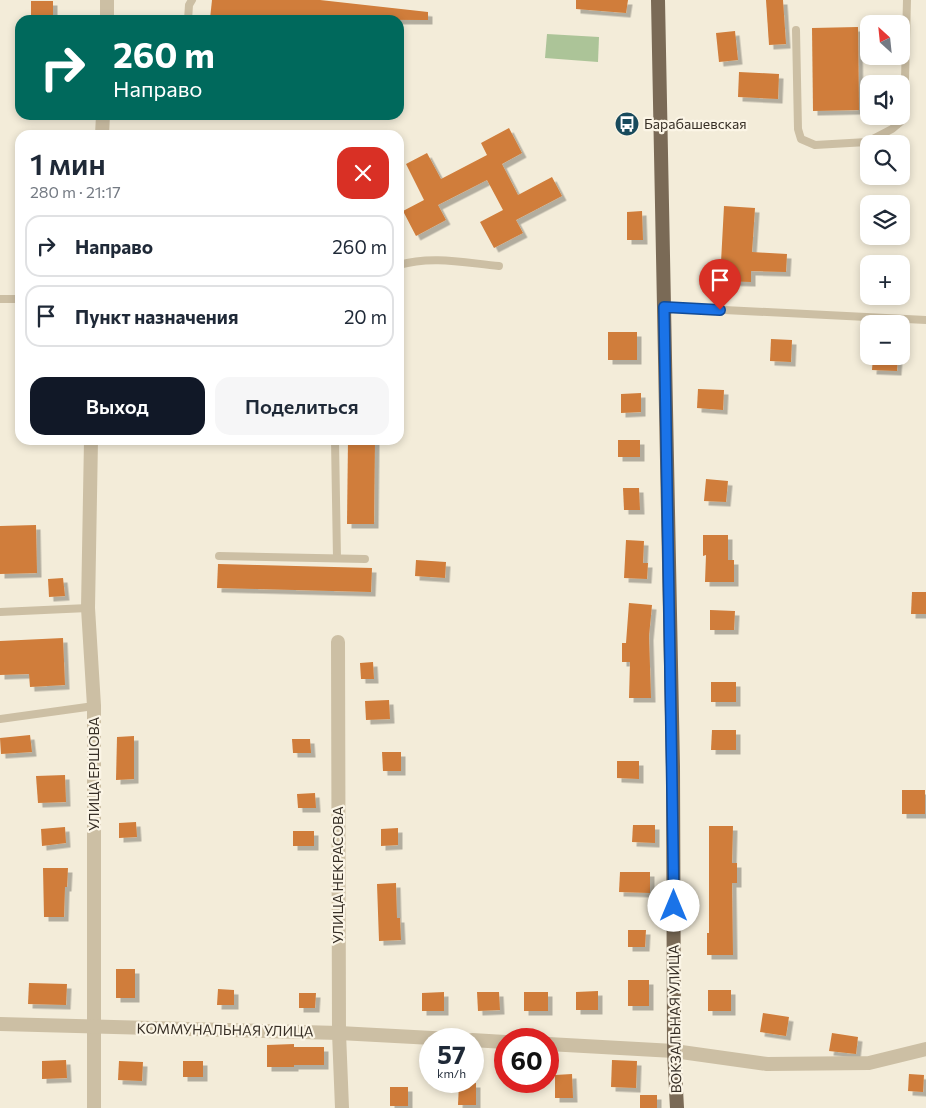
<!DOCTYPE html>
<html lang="ru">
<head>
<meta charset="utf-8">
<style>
	body { margin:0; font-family:Commissioner,sans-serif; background:#f6f6f7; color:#1f2937; height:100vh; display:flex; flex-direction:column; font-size:19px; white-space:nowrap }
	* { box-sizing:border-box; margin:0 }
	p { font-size:16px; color:#747a83 }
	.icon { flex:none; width:28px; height:28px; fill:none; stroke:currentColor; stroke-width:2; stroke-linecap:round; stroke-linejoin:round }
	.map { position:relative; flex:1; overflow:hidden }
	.sheet { position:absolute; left:15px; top:130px; width:389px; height:315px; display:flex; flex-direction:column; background:#fff; border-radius:15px; box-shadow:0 2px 8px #0003 }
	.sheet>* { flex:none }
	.banner { position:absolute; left:15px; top:15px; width:389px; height:105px; border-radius:15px; box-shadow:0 2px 8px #0003; background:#00695c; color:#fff; overflow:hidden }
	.needle { width:32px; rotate:333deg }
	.buttons { position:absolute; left:860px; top:15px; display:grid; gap:10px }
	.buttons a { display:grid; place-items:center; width:50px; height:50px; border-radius:10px; background:#fff; box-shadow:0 2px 8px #0003; font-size:25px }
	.speed { position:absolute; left:419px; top:1028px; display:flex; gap:10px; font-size:25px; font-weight:700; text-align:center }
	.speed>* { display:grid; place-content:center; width:65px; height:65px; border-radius:50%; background:#fff; box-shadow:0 2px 8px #0003; line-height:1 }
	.speed small { font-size:12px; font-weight:400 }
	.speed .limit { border:8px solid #d22; background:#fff; color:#111 }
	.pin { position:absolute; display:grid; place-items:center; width:42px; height:42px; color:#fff; margin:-51px -21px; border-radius:50% 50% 50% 0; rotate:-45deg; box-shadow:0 0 5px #0007 }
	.pin .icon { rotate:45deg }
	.me { position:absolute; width:55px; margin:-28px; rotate:0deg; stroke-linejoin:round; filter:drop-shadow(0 0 4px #0008) }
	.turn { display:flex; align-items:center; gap:18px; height:105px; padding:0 15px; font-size:22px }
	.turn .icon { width:65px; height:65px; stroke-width:2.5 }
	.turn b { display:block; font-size:35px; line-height:42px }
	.round { display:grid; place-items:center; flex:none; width:52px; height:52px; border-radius:15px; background:#f6f6f7 }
	.summary { display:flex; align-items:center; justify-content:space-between; height:85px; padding:0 15px }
	h1 { font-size:30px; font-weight:600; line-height:38px }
	.button { display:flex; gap:10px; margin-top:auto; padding:10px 15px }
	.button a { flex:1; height:58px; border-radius:15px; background:#111827; color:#fff; font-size:20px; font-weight:600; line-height:58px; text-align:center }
	.button a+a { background:#f6f6f7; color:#1f2937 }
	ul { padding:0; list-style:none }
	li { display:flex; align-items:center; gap:15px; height:62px; margin:0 10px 8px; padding:0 5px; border:2px solid #e0e1e3; border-radius:15px }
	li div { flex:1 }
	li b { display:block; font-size:19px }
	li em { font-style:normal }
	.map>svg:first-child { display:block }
	.green { fill:#acc498 }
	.building { fill:#d07d3a; filter:url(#shadow) }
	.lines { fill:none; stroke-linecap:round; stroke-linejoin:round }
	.service { stroke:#ccbfa4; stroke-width:8 }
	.minor { stroke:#ccbfa4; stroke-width:14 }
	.primary { stroke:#7a6a56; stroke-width:14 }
	.route-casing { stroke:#114b97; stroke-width:12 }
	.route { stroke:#1a73e8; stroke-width:9 }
	.labels { text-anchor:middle; stroke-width:4.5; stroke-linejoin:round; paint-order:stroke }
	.poi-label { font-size:14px; fill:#372f26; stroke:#fbf5e6; text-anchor:start }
	.street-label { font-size:14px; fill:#372f26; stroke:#fbf5e6 }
</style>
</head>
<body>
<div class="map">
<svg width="926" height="1108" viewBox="0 0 926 1108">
	<defs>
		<filter id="shadow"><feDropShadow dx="4.5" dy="4.5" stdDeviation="0" flood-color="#0004"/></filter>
	</defs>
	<rect width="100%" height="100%" fill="#f3ecd9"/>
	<!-- green -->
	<polygon class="green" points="547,34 599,37 598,62 545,58"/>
	<!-- building -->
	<g class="building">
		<polygon points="212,0 320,0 428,12 428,20 210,19"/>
		<polygon points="576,0 628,0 626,13 576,9"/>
		<polygon points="766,0 783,0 786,44 769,45"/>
		<rect x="31" y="1" width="22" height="15"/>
		<polygon points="858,27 859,110 813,111 812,28"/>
		<polygon points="735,31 738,60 719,62 716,33"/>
		<polygon points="739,72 779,74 778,99 738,97"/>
		<polygon points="509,128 522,153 502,164 518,195 552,177 562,196 516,220 523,233 494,248 480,222 503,210 487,180 438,205 446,220 416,236 403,211 424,200 406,164 427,153 441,179 487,155 481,143"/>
		<polygon points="724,206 755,208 752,252 787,254 786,272 751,271 751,282 720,281"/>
		<polygon points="642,211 643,240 627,240 627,212"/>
		<rect x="608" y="332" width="29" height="28"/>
		<polygon points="771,339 792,340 791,362 770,361"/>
		<polygon points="873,356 898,356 897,371 872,370"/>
		<polygon points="698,389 724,390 723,410 697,408"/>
		<polygon points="641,393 641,412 621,413 621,394"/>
		<polygon points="348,440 375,440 374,524 347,524"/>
		<rect x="618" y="440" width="22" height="17"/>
		<polygon points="706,479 728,481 726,502 704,501"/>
		<polygon points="623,488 639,488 640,510 624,510"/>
		<polygon points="36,525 37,573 0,574 0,526"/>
		<polygon points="703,535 728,535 728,560 734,560 734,582 705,582 706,555 703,556"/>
		<polygon points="626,540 644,541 643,563 648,563 647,579 624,578"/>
		<polygon points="416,560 446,562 445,578 415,576"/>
		<polygon points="218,564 372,568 371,592 217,588"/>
		<polygon points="63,578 65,596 49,597 48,579"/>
		<polygon points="912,592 926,592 926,614 911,614"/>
		<polygon points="629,603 652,605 649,636 651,698 629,698 630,662 622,662 622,643 626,643"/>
		<polygon points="710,610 735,611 734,630 710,630"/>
		<polygon points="63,638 65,685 30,687 29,674 0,675 0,641"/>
		<polygon points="373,662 374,679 361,679 360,663"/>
		<rect x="711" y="682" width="25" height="20"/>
		<polygon points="389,700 390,719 366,720 365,701"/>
		<polygon points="712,730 736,730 736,750 711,750"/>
		<polygon points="30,735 32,752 1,754 0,738"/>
		<polygon points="134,736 134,779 116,780 117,737"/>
		<polygon points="292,739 310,739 311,753 293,753"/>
		<polygon points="382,752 401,752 401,771 383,771"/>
		<polygon points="617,761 639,761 639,779 617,778"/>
		<polygon points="65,775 66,802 38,803 36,776"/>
		<rect x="902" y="790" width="23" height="24"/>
		<polygon points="315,793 316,808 298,808 297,794"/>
		<polygon points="136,822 137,837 119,838 119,823"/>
		<polygon points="633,825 655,825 655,843 632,842"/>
		<polygon points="709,826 733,826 732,863 737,863 737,883 732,883 733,955 707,955 707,933 709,933"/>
		<polygon points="65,827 66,843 42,846 41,829"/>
		<polygon points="398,828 398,845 381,846 381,829"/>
		<rect x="293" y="831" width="21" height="15"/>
		<polygon points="43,868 68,868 67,887 65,887 64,917 44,917"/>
		<polygon points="620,872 650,872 650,893 619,892"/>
		<polygon points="396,883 397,918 400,918 401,940 379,941 377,884"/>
		<polygon points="628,930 646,930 645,947 628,947"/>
		<rect x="116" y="969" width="19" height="29"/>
		<rect x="628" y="980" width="21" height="26"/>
		<polygon points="29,983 67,984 66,1005 28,1004"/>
		<polygon points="218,989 234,990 234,1005 217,1005"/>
		<rect x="708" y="990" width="23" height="21"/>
		<polygon points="598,991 598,1010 576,1010 576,992"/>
		<polygon points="444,992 444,1011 422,1011 422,993"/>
		<polygon points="477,992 499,992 500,1010 478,1011"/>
		<rect x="524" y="992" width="24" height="19"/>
		<polygon points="299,993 316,993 315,1008 299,1008"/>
		<polygon points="763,1013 789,1017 786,1036 760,1032"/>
		<polygon points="832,1033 858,1037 856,1054 829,1051"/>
		<polygon points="294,1044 294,1047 324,1047 324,1065 294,1065 294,1067 267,1067 267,1045"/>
		<polygon points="66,1060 67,1078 42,1079 42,1061"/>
		<polygon points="612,1060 637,1061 636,1088 611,1087"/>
		<polygon points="119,1061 143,1062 142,1081 118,1080"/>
		<rect x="183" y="1061" width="20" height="16"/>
		<polygon points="572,1074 573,1098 555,1098 555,1075"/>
		<polygon points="909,1074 924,1075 923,1092 908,1091"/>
		<polygon points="459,1083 476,1083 476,1105 458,1105"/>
		<rect x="390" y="1087" width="18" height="19"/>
		<rect x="640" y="1095" width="17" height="13"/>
	</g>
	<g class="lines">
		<!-- service -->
		<g class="service">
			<polyline points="188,20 189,5 192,0"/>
			<polyline points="796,30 798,129 801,139 815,145 867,142 892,129 904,119 907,0"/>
			<path d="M399 265C432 255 466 263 499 266"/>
			<polyline points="0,299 20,299"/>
			<polyline points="664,307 926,320"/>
			<polyline points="335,440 337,558"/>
			<polyline points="219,556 365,559"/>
			<polyline points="0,612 88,608"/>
			<polyline points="0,719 94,706"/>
		</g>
		<!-- minor -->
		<g class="minor">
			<polyline points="107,20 107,0"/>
			<polyline points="102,135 103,115"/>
			<polyline points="91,440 88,608 94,706 94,1108"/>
			<polyline points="338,642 339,1033 342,1108"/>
			<polyline points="0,1024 339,1033 451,1039"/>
			<polyline points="472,1040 505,1042"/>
			<polyline points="548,1044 674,1051 767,1064 869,1063 926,1049"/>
		</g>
		<!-- primary -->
		<polyline class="primary" points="658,0 673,767 674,1051 677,1108"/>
	</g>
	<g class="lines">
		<defs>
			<polyline id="route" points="674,906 664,307 720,310"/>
		</defs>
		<!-- route casing -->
		<use href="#route" class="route-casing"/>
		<!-- route -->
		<use href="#route" class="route"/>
	</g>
	<!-- icons -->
	<defs>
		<symbol id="bus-disc" viewBox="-11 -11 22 22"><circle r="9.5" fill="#184a5c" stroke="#fbf5e6"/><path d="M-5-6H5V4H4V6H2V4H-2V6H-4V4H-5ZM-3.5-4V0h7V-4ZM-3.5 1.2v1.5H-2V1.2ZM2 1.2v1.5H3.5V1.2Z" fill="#fff"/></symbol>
	</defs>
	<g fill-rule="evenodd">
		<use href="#bus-disc" x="613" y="110" width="28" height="28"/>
	</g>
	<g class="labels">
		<!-- poi labels -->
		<g class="poi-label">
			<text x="644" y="129">Барабашевская</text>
		</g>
		<!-- street labels -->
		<g class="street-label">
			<text transform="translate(94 774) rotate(-90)" y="5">УЛИЦА ЕРШОВА</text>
			<text transform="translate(338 875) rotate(-90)" y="5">УЛИЦА НЕКРАСОВА</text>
			<text transform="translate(675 1019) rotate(-91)" y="5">ВОКЗАЛЬНАЯ УЛИЦА</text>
			<text transform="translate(225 1030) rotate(1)" y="5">КОММУНАЛЬНАЯ УЛИЦА</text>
		</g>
	</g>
</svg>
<div class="buttons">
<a><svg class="needle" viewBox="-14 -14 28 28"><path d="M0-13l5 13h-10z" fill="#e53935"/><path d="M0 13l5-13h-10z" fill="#747a83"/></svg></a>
<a><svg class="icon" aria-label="sound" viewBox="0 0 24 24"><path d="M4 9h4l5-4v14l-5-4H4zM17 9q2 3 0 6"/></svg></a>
<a><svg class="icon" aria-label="search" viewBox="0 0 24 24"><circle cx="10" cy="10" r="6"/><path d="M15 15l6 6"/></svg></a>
<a><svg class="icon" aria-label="layers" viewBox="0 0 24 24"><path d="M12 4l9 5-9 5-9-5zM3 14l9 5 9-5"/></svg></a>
<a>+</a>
<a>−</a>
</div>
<div class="speed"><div>57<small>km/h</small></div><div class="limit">60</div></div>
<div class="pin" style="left:720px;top:310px;background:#d93025"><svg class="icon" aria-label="arrive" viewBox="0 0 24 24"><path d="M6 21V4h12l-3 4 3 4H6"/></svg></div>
<svg class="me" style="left:674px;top:906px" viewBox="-20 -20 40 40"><circle r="19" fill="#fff"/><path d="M0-13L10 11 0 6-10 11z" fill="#1a73e8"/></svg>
<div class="banner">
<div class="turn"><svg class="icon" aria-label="right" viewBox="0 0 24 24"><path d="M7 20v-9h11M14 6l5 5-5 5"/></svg><div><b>260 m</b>Направо</div></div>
</div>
<section class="sheet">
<div class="summary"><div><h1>1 мин</h1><p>280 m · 21:17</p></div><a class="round" style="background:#d93025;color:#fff"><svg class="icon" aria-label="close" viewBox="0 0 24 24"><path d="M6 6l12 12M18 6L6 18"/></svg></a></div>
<ul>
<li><svg class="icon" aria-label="right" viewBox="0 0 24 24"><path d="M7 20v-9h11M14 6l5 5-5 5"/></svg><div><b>Направо</b></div><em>260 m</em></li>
<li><svg class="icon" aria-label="arrive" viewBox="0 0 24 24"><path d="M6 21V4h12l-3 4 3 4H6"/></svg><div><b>Пункт назначения</b></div><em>20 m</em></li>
</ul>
<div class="button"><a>Выход</a><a>Поделиться</a></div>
</section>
</div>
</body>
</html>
